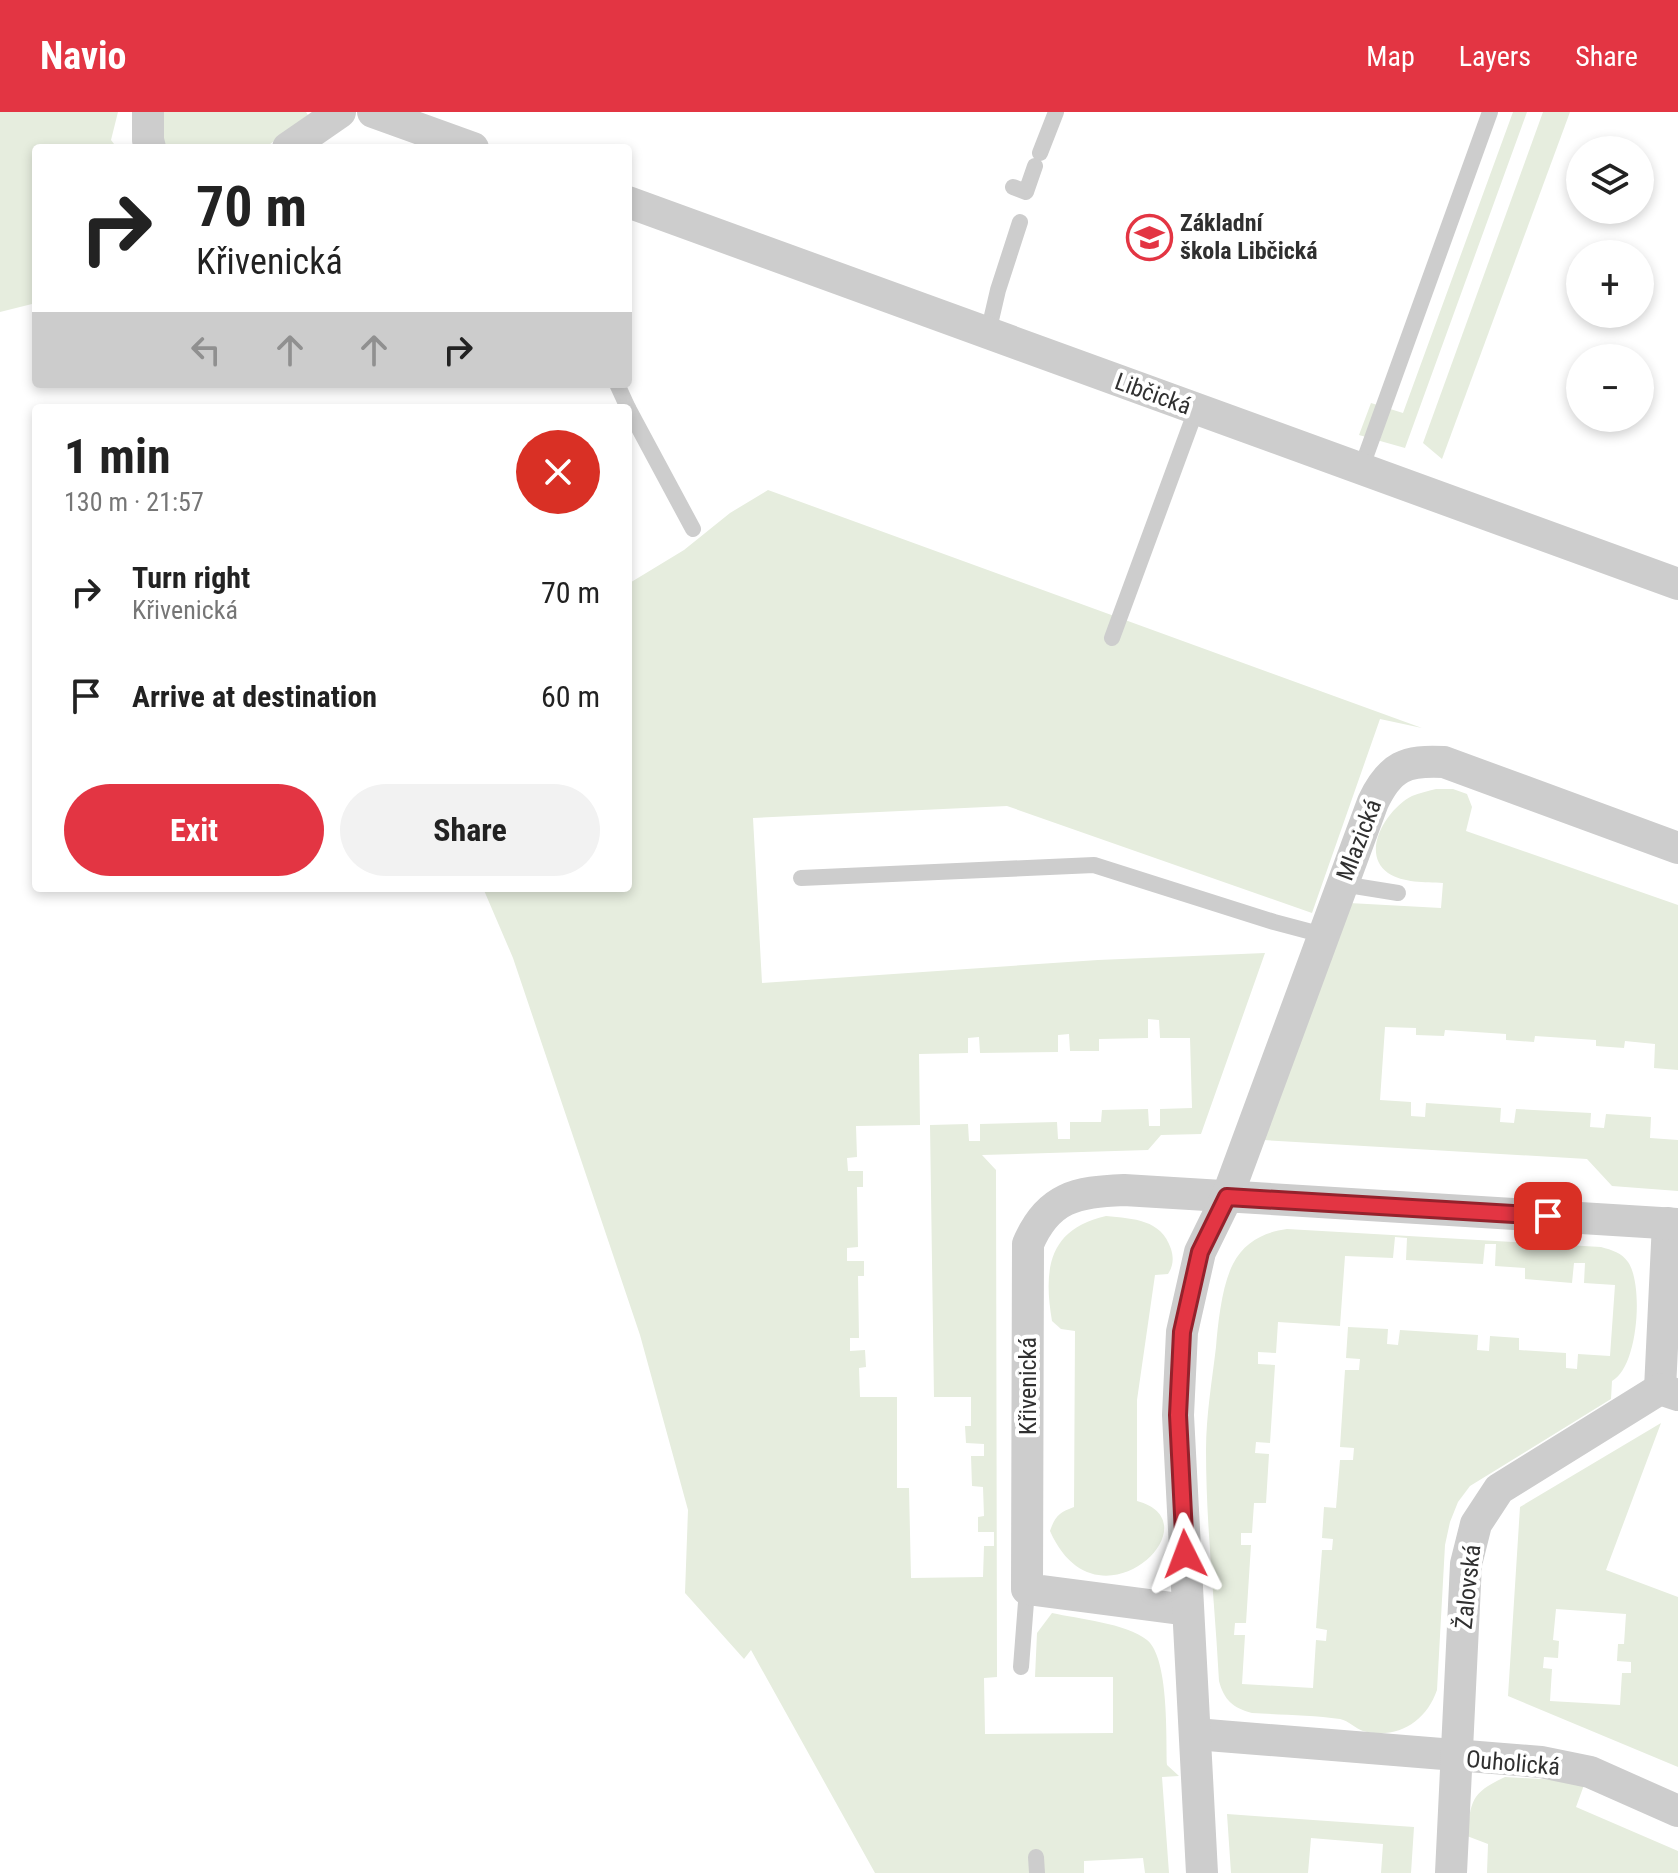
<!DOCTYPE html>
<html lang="en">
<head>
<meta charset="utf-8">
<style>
	body { margin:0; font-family:"Roboto Condensed",sans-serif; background:#f2f2f2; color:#222; height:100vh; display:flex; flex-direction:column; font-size:30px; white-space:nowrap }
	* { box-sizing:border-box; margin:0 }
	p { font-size:26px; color:#767676 }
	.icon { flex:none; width:44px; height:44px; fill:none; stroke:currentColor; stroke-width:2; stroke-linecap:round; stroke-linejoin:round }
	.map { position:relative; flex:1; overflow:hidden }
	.panel { position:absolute; left:32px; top:292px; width:600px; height:488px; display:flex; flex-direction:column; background:#fff; border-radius:8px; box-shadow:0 4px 12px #0003 }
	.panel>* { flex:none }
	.banner { position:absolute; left:32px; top:32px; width:600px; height:244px; border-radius:8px; box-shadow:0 4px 12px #0003; background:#fff; color:#222; overflow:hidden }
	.controls { position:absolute; left:1566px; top:24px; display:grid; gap:16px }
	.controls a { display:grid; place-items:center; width:88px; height:88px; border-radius:50%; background:#fff; box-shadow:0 4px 12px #0003; font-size:40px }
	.pin { position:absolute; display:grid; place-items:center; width:68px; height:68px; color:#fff; margin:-34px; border-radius:16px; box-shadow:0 4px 12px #0006 }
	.me { position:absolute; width:88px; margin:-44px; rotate:357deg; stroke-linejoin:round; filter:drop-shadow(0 0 6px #0008) }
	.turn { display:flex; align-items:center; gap:28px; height:168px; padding:0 32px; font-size:36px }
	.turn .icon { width:104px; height:104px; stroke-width:2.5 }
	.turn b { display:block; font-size:56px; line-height:68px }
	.lanes { display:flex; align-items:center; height:76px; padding:0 32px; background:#0003; justify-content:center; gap:40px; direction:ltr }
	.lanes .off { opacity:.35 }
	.round { display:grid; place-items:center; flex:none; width:84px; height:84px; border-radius:42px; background:#f2f2f2 }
	.head { display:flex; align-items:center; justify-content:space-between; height:136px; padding:0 32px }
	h1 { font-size:48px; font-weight:700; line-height:60px }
	.button { display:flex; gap:16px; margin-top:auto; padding:16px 32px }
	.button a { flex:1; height:92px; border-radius:48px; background:#e33543; color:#fff; font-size:32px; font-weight:700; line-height:92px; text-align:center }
	.button a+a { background:#f2f2f2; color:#222 }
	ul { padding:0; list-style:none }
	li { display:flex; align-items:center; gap:24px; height:104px; padding:0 32px }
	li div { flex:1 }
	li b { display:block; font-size:30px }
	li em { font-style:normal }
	header { display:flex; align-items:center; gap:48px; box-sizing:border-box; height:112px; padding:0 40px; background:#e33543; color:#fff }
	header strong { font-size:38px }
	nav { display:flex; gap:44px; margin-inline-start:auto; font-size:28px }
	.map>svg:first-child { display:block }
	.green { fill:#e6edde; fill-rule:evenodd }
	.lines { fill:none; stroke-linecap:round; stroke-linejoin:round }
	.lane { stroke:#cdcdcd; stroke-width:16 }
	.street { stroke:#cdcdcd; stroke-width:32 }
	.route-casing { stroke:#94222c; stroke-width:20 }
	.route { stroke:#e33543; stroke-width:14 }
	.labels { text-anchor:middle; stroke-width:8; stroke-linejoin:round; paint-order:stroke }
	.poi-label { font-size:24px; font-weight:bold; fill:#303030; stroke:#fff; text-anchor:start }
	.street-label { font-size:24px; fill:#303030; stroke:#fff }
</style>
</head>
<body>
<header>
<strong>Navio</strong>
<nav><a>Map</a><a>Layers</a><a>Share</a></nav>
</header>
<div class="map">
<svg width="1678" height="1761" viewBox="0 0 1678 1761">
	<rect width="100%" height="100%" fill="#fff"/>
	<!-- green -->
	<g class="green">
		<polygon points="0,0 118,0 111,28 117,36 36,36 36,191 0,200"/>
		<polygon points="162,0 306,0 308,3 265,36 167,36 161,25"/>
		<polygon points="1513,0 1527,0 1405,336 1359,323 1371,291 1403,301"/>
		<polygon points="1543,0 1570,0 1442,347 1423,331"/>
		<path d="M768 378 1422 616 1380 607 1312 801 1007 694 753 706 762 871 1098 848 1265 841 1201 1022 1161 1023 1148 1038 982 1043 996 1058 997 1565 984 1566 985 1622 1113 1621V1565H1035L1037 1521 1052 1501C1078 1507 1126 1511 1147 1528 1169 1546 1166 1624 1167 1653L1179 1664 1162 1665 1169 1761H1145L1143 1746 1084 1749V1761H875L751 1538 744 1547 685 1481 688 1398 640 1223 513 846 483 776H628V472L684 438 730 401ZM1148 907 1159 908 1160 926H1190L1192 996 1160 997V1014H1149L1148 997 1102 998 1101 1010H1070V1027H1058L1057 1010 980 1012V1029H969L968 1012 930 1013 934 1285H971V1314H965L966 1331 984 1332V1344H971L972 1374 983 1375 984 1404 978 1405V1420H994V1434H984L983 1465 911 1466 909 1376H897V1285H860L859 1256 866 1255 865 1238 850 1239V1226H859L858 1164H864V1149H847V1136L858 1135 857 1075H863V1059H848L847 1046 857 1045 856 1014 920 1013 919 942 968 941V926L979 925 980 941 1058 940V923L1069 922 1070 939H1099V927L1148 926Z"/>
		<path d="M1436 677H1453L1467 682 1472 695 1466 719 1678 793V958L1654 956 1655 932 1625 929 1624 936 1596 934V928L1535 924 1534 930 1506 928V922L1445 918 1444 924 1416 923V916L1385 915 1380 988 1411 990V1004L1425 1005 1426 991 1501 996 1500 1010 1514 1011 1516 997 1591 1001 1590 1015 1604 1016 1606 1002 1651 1005 1650 1026 1678 1028V1079L1612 1074 1587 1047 1263 1028 1349 791 1441 796 1443 771C1425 770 1403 771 1388 761 1359 740 1388 696 1412 684 1419 681 1428 679 1436 677Z"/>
		<path d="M1106 1104C1134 1107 1161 1107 1171 1137 1174 1147 1173 1154 1168 1162L1155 1163 1137 1288V1389C1218 1410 1097 1526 1050 1419 1055 1404 1060 1400 1074 1395L1075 1219 1061 1217 1052 1209C1043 1156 1049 1117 1106 1104Z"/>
		<path d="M1287 1117 1601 1135C1612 1138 1622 1141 1628 1150 1644 1173 1638 1256 1612 1269L1611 1287 1470 1374 1458 1390 1450 1410 1445 1433 1437 1578C1426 1610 1397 1628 1363 1619 1355 1616 1349 1609 1340 1607 1312 1603 1281 1603 1252 1601 1233 1596 1224 1588 1219 1569 1215 1492 1206 1415 1206 1338 1206 1303 1212 1269 1216 1235 1218 1211 1222 1173 1233 1152 1244 1130 1264 1120 1287 1117ZM1395 1125 1407 1126 1406 1148 1483 1152 1485 1132H1496L1495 1154 1525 1156V1167L1572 1171 1574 1151H1585L1584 1171 1615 1173 1610 1244 1578 1242 1577 1257 1566 1256V1241L1519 1238V1226L1490 1224 1489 1239 1477 1238 1478 1223 1400 1218 1398 1233 1387 1232 1388 1217 1348 1215 1346 1246 1360 1247 1359 1258H1345L1340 1335 1354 1336 1353 1348H1340L1336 1396 1324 1395 1322 1426 1333 1427 1332 1438H1322L1316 1516 1327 1518 1326 1529 1316 1528 1313 1576 1242 1572 1245 1523H1234L1235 1511H1246L1251 1433H1241V1421H1252L1254 1391H1266L1269 1342 1255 1341 1256 1330 1270 1331 1275 1253 1258 1252V1240L1276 1241 1278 1210 1340 1214 1345 1144 1393 1146Z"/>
		<path d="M1661 1311 1606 1458 1678 1485V1655L1508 1584 1520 1395ZM1556 1497 1626 1502 1624 1532H1618L1617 1549 1631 1550V1561H1622L1620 1593 1550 1589 1552 1557 1543 1556 1544 1545 1558 1546 1559 1529 1553 1528Z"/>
		<path d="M1505 1665 1558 1668 1584 1673 1576 1695 1678 1739V1761H1487L1488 1732 1467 1724C1471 1688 1471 1681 1505 1665Z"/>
		<polygon points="1227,1702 1414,1715 1411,1761 1381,1761 1383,1732 1311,1726 1308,1761 1231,1761"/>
	</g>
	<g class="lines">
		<!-- lane -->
		<g class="lane">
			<polyline points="1040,41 1056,0"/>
			<polyline points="1013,75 1026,80 1035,54"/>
			<polyline points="988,221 998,178 1020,110"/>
			<polyline points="617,272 628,296"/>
			<polyline points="628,296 693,417"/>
			<polyline points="1361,357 1490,0"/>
			<polyline points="1112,526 1196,298"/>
			<polyline points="801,766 1094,753 1274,810 1323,823"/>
			<polyline points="1342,772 1398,781"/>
			<polyline points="1021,1555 1027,1477"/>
			<polyline points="1036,1745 1037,1761"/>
		</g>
		<!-- street -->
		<g class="street">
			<polyline points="148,0 148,28 150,36"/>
			<polyline points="373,0 473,36"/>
			<polyline points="288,36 340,0"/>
			<polyline points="628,90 1678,472"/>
			<polyline points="1660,1277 1668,1111"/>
			<path d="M1188 1498 1027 1477 1028 1132C1048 1085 1076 1080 1124 1078L1678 1112"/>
			<polyline points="1195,1622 1541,1650 1590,1660 1678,1699"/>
			<path d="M1202 1761 1178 1303 1182 1220 1200 1140 1227 1085 1373 690C1390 654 1406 648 1444 650L1678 736"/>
			<polyline points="1451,1761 1466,1452 1476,1412 1499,1377 1660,1277 1678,1283"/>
		</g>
	</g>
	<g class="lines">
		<defs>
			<polyline id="route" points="1185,1442 1178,1303 1182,1220 1200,1140 1227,1085 1548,1104"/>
		</defs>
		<!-- route casing -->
		<use href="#route" class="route-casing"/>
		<!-- route -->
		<use href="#route" class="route"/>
	</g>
	<!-- icons -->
	<defs>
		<symbol id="school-ring" viewBox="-11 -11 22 22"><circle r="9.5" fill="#fff" stroke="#e33543" stroke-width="1.5"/><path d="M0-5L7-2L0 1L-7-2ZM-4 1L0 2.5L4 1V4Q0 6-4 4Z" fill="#e33543"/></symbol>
	</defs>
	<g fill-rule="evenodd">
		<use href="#school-ring" x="1124" y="100" width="51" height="51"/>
	</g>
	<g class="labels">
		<!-- poi labels -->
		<g class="poi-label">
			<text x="1180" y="119">Základní<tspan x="1180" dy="28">škola Libčická</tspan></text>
		</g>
		<!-- street labels -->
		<g class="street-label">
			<text transform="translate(1153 282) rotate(20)" y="8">Libčická</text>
			<text transform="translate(1359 728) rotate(-69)" y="8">Mlazická</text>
			<text transform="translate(1028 1274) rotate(-90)" y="8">Křivenická</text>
			<text transform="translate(1468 1475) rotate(-84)" y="8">Žalovská</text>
			<text transform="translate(1513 1651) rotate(5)" y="8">Ouholická</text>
		</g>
	</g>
</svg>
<div class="controls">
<a><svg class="icon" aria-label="layers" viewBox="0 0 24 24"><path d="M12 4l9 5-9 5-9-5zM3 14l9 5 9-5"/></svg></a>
<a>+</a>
<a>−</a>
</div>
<div class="pin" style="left:1548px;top:1104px;background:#d93025"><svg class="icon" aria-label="arrive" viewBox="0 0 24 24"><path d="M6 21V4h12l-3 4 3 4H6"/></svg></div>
<svg class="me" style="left:1185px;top:1442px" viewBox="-20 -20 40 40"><path d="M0-17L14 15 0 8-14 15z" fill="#e33543" stroke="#fff" stroke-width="4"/></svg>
<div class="banner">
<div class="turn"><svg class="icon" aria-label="right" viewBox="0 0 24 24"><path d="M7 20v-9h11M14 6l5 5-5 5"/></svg><div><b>70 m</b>Křivenická</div></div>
<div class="lanes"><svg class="icon off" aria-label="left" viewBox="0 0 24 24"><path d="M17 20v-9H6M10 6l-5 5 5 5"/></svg><svg class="icon off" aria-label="ahead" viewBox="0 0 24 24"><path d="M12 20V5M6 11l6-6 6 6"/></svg><svg class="icon off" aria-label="ahead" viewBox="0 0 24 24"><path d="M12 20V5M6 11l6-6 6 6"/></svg><svg class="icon" aria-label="right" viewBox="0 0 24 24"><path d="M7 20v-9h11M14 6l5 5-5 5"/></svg></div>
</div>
<section class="panel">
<div class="head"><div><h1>1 min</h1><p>130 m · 21:57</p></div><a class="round" style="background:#d93025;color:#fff"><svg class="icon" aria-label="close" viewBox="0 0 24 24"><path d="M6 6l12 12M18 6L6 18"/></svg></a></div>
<ul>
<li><svg class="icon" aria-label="right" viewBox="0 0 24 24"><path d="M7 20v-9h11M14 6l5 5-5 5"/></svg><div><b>Turn right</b><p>Křivenická</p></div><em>70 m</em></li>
<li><svg class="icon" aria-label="arrive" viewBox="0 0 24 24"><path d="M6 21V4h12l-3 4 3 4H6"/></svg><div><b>Arrive at destination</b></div><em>60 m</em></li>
</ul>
<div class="button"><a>Exit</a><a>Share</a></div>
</section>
</div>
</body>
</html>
